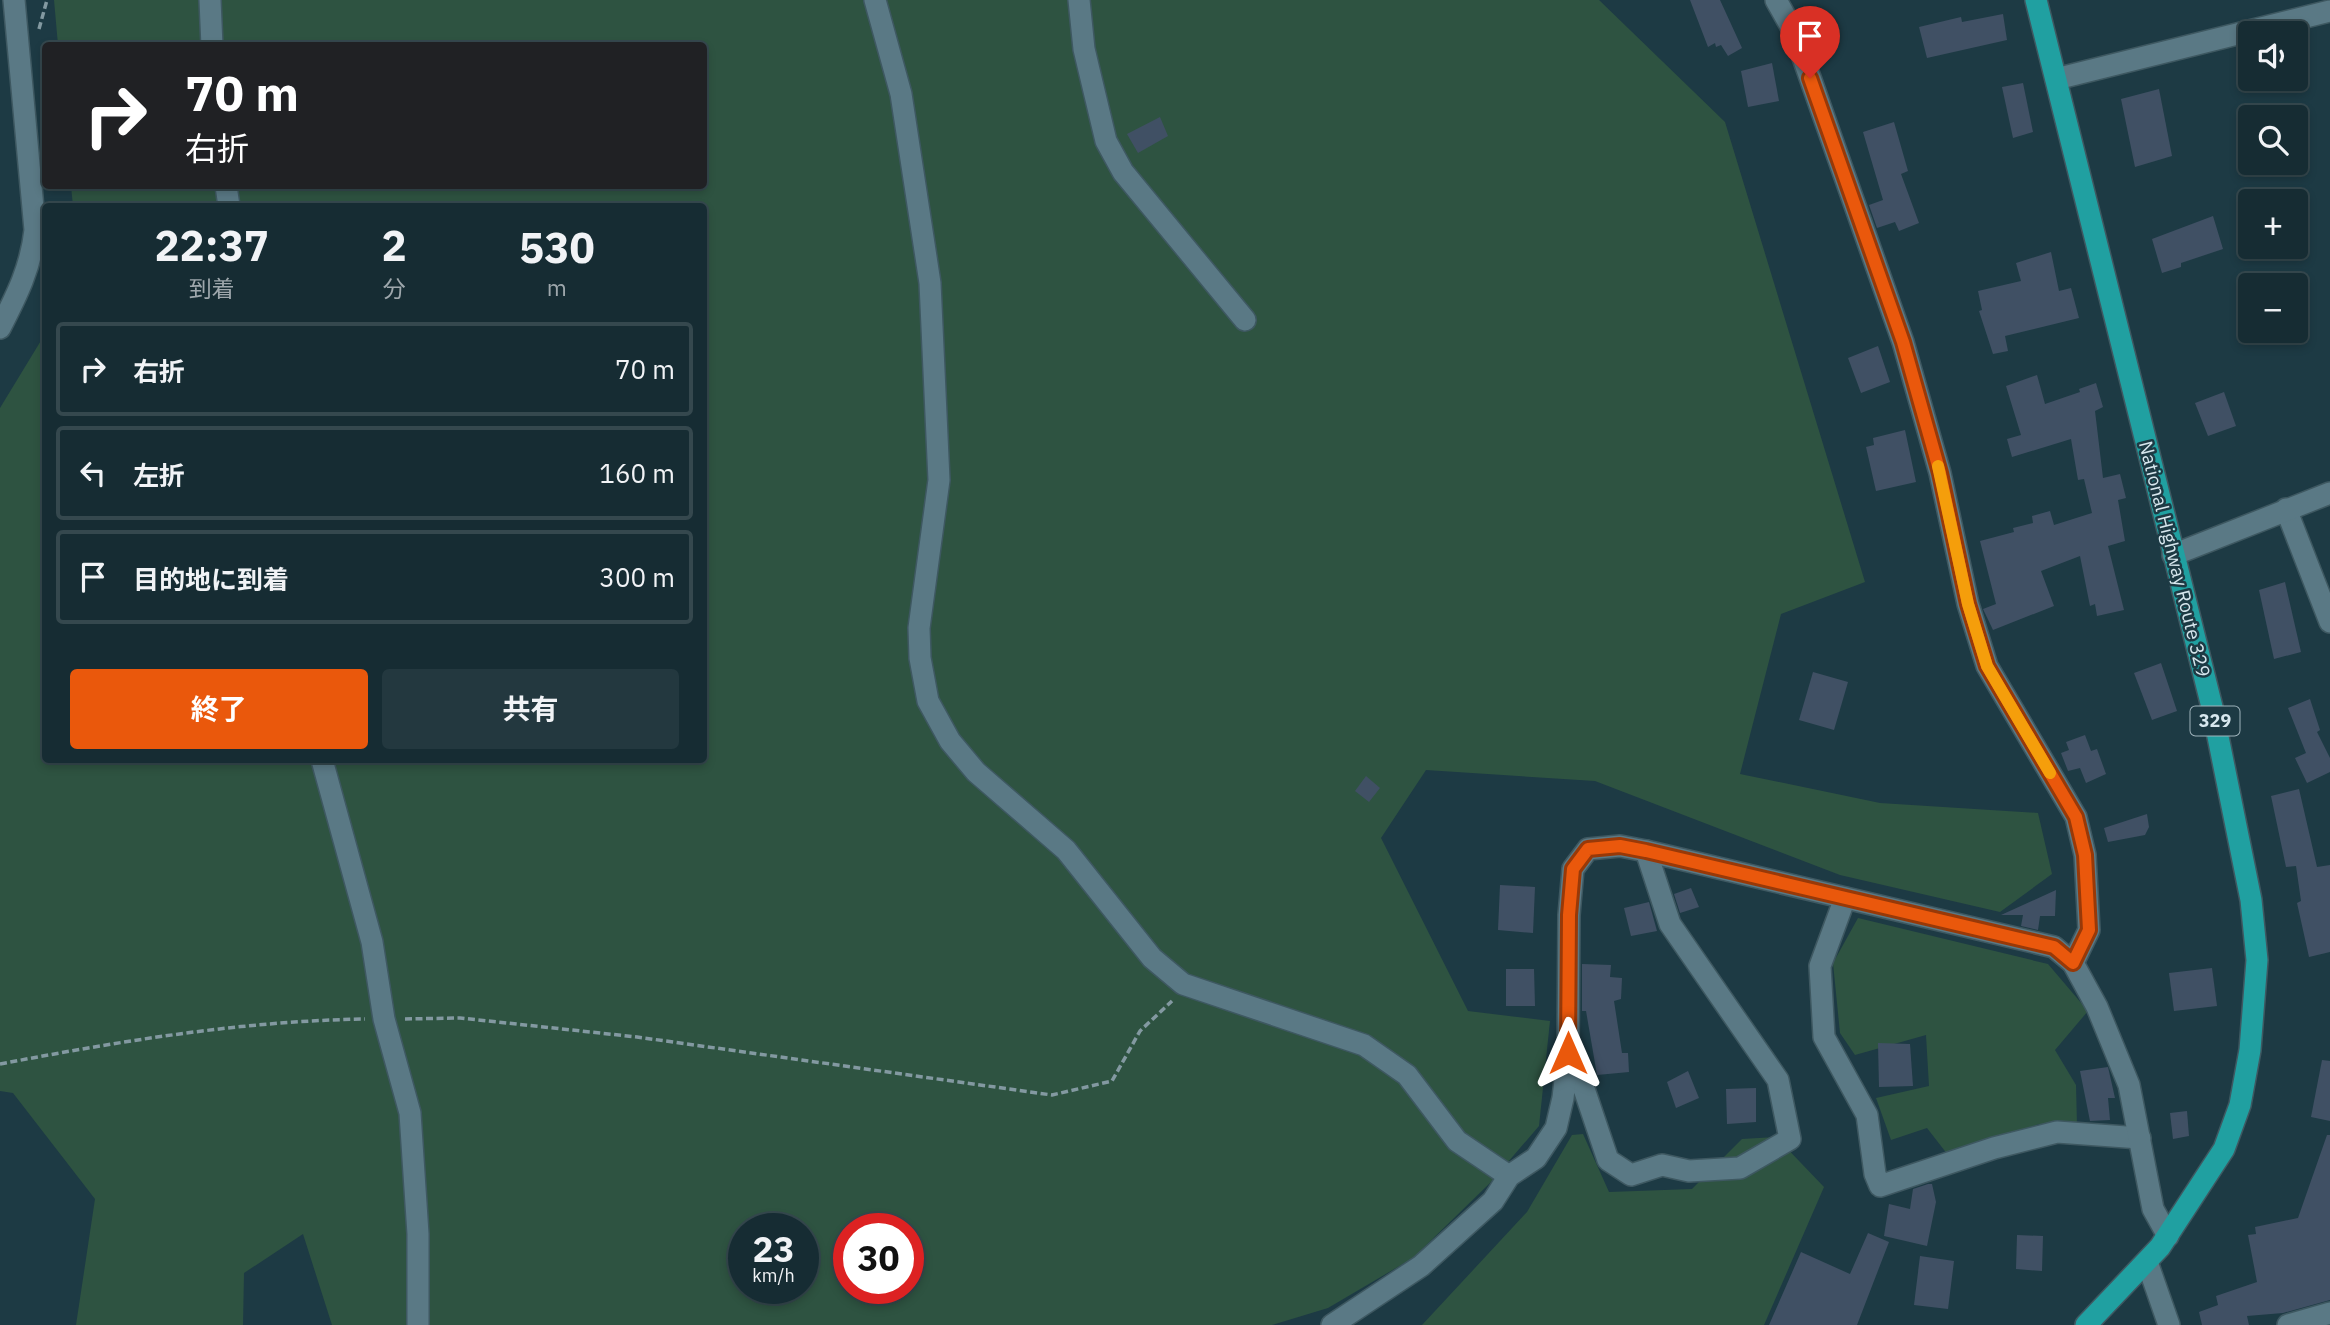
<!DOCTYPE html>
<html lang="ja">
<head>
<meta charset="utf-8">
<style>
	body { margin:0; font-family:"IBM Plex Sans","Noto Sans JP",sans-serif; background:#23383f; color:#f1f3f6; height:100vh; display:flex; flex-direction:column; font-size:26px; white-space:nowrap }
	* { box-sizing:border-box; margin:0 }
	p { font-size:23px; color:#9ea7ac }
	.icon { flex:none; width:38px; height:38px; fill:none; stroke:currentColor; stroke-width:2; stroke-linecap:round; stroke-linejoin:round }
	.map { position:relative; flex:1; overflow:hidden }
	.drawer { position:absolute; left:42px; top:203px; width:665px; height:560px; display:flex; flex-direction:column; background:#162c33; border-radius:7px; box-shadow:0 4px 10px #0003,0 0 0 2px #35484e }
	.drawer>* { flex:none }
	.banner { position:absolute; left:42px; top:42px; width:665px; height:147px; border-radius:7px; box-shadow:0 4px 10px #0003,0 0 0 2px #35484e; background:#202124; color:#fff; overflow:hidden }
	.fabs { position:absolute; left:2238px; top:21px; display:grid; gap:14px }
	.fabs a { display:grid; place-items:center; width:70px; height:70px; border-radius:7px; background:#162c33; box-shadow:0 4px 10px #0003,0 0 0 2px #35484e; font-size:35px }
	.speed { position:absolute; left:728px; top:1213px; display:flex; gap:14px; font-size:35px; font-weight:700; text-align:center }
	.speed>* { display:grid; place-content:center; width:91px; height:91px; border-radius:50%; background:#162c33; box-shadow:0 4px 10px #0003,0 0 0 2px #35484e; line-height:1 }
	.speed small { font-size:18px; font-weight:400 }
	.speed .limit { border:10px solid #d22; background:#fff; color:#111 }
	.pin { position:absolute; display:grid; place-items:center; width:60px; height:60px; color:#fff; margin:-72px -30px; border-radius:50% 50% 50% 0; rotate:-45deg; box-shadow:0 0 7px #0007 }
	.pin .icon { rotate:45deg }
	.me { position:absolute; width:77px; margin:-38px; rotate:0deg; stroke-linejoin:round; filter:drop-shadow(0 0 5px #0008) }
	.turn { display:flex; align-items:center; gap:24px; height:147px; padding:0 28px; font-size:32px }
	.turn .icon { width:91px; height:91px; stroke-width:2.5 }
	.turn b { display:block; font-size:49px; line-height:60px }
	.eta { display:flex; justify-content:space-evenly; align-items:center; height:119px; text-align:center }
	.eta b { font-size:42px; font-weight:700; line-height:49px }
	.action { display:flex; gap:14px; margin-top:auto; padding:14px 28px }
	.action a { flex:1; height:80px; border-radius:7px; background:#ea580c; color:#fff; font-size:28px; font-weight:700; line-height:80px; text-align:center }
	.action a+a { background:#23383f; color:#f1f3f6 }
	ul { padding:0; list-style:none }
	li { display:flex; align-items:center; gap:21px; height:94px; margin:0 14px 10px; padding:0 14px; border:4px solid #35484e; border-radius:7px }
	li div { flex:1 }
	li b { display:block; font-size:26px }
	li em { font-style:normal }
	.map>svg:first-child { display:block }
	.green { fill:#2e5341; fill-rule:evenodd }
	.building { fill:#405064 }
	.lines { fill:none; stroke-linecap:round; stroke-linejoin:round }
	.minor-casing { stroke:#3e5861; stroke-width:24 }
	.tertiary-casing { stroke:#3e5861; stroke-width:24 }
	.trunk-casing { stroke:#3e5861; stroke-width:24 }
	.path { stroke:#8399a1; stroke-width:3.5; stroke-dasharray:7 3.5; stroke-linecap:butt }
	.minor { stroke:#5a7985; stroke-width:21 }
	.tertiary { stroke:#5a7985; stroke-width:21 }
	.trunk { stroke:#20a0a1; stroke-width:21 }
	.route-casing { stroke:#983908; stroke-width:18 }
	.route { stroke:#ea580c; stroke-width:12 }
	.slow { stroke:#f59e0b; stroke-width:12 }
	.labels { text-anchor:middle; stroke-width:5; stroke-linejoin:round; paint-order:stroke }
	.shield { fill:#1d3a44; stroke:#9fb3bb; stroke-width:2 }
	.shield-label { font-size:18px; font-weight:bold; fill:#d7e7ee }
	.street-label { font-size:19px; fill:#d7e7ee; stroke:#1d3a44 }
</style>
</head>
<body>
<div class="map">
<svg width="2330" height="1325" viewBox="0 0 2330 1325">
	<rect width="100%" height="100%" fill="#1d3a44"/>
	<!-- green -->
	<g class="green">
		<path d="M54 0H1599L1725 122 1865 582 1781 614 1740 774 1880 803 2038 813 2052 874 2000 912 1840 875 1595 781 1426 770 1381 838 1468 1011 1550 1021 1539 1126 1490 1183 1413 1258 1328 1308 1272 1325H332L303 1234 244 1273 243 1325H76L95 1199 13 1093 0 1091V408L45 334 46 760H704V206H73L71 186H704V46L58 45ZM744 1228H803V1288H744ZM849 1228H908V1288H849Z"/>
		<polygon points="1858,918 2048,964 2088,1011 2055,1050 2076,1085 2077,1125 2039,1124 1948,1155 1927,1128 1891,1140 1876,1098 1929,1086 1926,1035 1855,1055 1840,1033 1833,963"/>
		<polygon points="1583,1134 1609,1192 1692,1189 1742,1139 1776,1137 1824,1187 1764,1325 1422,1325 1527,1212 1572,1135"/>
	</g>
	<!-- building -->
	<g class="building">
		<polygon points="1690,0 1720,0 1742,48 1728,56 1721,45 1716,47 1715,43 1708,47"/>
		<polygon points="2003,14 2007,40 1927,58 1919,27 1961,17 1962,22"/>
		<polygon points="1772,63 1779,101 1748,107 1741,71"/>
		<polygon points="2023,83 2033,132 2013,138 2002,87"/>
		<polygon points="2159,89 2172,156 2135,167 2121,99"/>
		<polygon points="1160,117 1168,136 1138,153 1127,134"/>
		<polygon points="1894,122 1908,171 1901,174 1919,223 1899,231 1895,222 1877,228 1869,205 1883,200 1863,132"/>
		<polygon points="2213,216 2223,249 2181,263 2181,267 2162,273 2152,239"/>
		<polygon points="2051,252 2059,291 2071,288 2079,318 2005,336 2008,351 1993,354 1979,311 1982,310 1978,291 2021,281 2016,263"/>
		<polygon points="1878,346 1890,382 1861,393 1848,358"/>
		<polygon points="2037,375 2045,404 2080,392 2079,389 2096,383 2103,407 2095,411 2103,478 2120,474 2126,498 2118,500 2125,541 2108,546 2124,610 2097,616 2095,604 2090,606 2080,556 2041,571 2054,606 1993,630 1983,609 1996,604 1980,541 2014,532 2013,528 2033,523 2032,516 2050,511 2054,525 2092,513 2084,479 2078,480 2071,439 2012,457 2007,439 2021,435 2006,386"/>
		<polygon points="2224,392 2236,426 2208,436 2195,403"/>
		<polygon points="1905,430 1916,482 1876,491 1866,447 1874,445 1873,438"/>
		<polygon points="2285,582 2301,652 2274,659 2259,590"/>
		<polygon points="2161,663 2177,711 2152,720 2134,673"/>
		<polygon points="1813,672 1848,682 1834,730 1799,720"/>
		<polygon points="2310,699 2320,730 2317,732 2330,758 2330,772 2307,783 2295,758 2306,753 2288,708"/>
		<polygon points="2085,735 2091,751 2097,749 2106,774 2086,783 2080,768 2068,771 2061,753 2069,750 2066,742"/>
		<polygon points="1366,776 1380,788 1369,802 1355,791"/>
		<polygon points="2299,789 2317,867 2330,865 2330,952 2309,957 2297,903 2301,901 2296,866 2286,867 2271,796"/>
		<polygon points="2147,814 2149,827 2145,835 2108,842 2104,828"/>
		<polygon points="1500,885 1535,887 1533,933 1498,930"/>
		<polygon points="1691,888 1699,907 1680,913 1674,894"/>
		<polygon points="2056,890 2055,916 2040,916 2038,930 2021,926 2023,915 2001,915"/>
		<polygon points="1649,902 1657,931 1631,936 1624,908"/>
		<polygon points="1582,964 1611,965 1610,977 1622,978 1621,999 1614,1001 1622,1053 1628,1053 1629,1072 1597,1075 1586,1011 1582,1011"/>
		<polygon points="2212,968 2217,1006 2174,1011 2169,973"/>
		<polygon points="1506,969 1534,969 1535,1006 1506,1006"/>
		<polygon points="1878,1043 1910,1044 1913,1086 1879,1087"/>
		<polygon points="2322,1060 2330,1061 2330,1121 2311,1117"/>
		<polygon points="2108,1067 2115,1098 2108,1098 2110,1120 2090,1121 2080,1071"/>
		<polygon points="1688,1071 1699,1098 1676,1108 1667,1082"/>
		<polygon points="1756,1088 1756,1122 1727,1124 1726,1089"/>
		<polygon points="2187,1111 2189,1136 2173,1139 2170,1113"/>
		<polygon points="2327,1135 2330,1135 2330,1300 2283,1313 2247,1316 2249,1325 2202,1325 2199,1312 2218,1305 2216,1296 2257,1282 2248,1235 2256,1234 2255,1227 2298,1218"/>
		<polygon points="1928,1184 1932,1184 1936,1202 1927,1246 1884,1236 1889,1204 1910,1209 1913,1189"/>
		<polygon points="1868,1233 1889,1242 1857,1325 1769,1325 1801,1252 1850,1274"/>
		<polygon points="2017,1235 2043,1236 2042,1271 2016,1269"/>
		<polygon points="1920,1256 1954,1261 1948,1309 1914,1305"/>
	</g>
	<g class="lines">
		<defs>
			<g id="minor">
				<polyline points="210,0 212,46"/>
				<polyline points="875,0 901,94 930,283 939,480 919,628 920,658 928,701 950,741 976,772 1066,850 1152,958 1183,984 1364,1045 1407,1075 1457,1141 1509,1176"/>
				<polyline points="1776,0 1794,32 1903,342 1940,473 1968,604 1987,666 2076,817 2085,855 2089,930 2073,963"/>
				<polyline points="226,186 229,206"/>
				<path d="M0 328C17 295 31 267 35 230L14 0"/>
				<polyline points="322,760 372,942 384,1019 410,1113 418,1234 418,1325"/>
				<polyline points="1845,898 1820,966 1824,1037 1867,1115 1875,1174 1880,1186 1994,1148 2057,1132 2140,1138"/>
				<polyline points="1566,1078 1583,1086 1608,1160 1631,1175 1662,1165 1689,1171 1740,1168 1790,1139 1778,1080 1670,924 1646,851"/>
				<polyline points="1332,1325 1421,1266 1493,1201 1509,1176 1536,1158 1556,1128 1563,1098 1568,1053 1569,915 1573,869 1588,849 1620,846 1646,851 2054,947 2073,963 2097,1007 2129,1085 2153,1209 2168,1236"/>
			</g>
			<g id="tertiary">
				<polyline points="1079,0 1084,49 1106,141 1123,172 1245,320"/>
				<polyline points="2056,79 2330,11"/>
				<polyline points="2286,509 2330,622"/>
				<polyline points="2173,555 2330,493"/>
				<polyline points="2147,1262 2169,1325"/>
				<polyline points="2288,1325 2330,1313"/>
			</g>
			<polyline id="trunk" points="2036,0 2212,707 2251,900 2257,960 2250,1050 2240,1105 2224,1149 2160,1247 2086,1325"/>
		</defs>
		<!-- minor casing -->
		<use href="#minor" class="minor-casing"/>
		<!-- tertiary casing -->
		<use href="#tertiary" class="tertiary-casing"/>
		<!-- trunk casing -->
		<use href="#trunk" class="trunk-casing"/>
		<!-- path -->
		<g class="path">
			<polyline points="39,29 47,0"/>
			<polyline points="405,1019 460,1018 637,1037 1052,1095 1112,1081 1140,1031 1172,1001"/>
			<path d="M0 1064C121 1041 242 1021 365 1019"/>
		</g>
		<!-- minor -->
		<use href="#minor" class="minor"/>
		<!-- tertiary -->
		<use href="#tertiary" class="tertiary"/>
		<!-- trunk -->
		<use href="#trunk" class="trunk"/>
	</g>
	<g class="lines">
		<defs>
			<polyline id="route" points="1568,1053 1569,915 1573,869 1588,849 1620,846 1646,851 2054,947 2073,963 2089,930 2085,855 2076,817 1987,666 1968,604 1940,473 1903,342 1810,78"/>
		</defs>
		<!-- route casing -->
		<use href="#route" class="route-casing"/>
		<!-- route -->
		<use href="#route" class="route"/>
		<!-- slow -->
		<polyline class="slow" points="1938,466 1968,604 1987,666 2050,773"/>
	</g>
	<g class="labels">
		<!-- shield labels -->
		<rect class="shield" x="2190.5" y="706.5" width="49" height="29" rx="5"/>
		<g class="shield-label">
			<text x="2215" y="727">329</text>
		</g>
		<!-- street labels -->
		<g class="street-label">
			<text transform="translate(2175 559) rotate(76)" y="7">National Highway Route 329</text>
		</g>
	</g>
</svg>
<div class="fabs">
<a><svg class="icon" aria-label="sound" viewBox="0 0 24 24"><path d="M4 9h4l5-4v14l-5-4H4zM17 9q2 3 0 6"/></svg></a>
<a><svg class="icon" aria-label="search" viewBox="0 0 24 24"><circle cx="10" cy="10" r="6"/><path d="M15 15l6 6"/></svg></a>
<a>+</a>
<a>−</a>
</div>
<div class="speed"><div>23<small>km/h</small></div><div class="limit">30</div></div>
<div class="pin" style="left:1810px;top:78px;background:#d93025"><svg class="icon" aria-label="arrive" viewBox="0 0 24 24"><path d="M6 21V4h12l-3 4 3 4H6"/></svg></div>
<svg class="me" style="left:1568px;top:1053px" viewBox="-20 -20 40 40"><path d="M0-17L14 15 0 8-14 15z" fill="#ea580c" stroke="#fff" stroke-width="4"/></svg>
<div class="banner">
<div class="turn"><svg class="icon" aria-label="right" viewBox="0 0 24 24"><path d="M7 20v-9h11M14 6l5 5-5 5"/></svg><div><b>70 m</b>右折</div></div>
</div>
<section class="drawer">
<div class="eta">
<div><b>22:37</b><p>到着</p></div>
<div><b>2</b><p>分</p></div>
<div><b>530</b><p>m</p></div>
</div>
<ul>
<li><svg class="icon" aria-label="right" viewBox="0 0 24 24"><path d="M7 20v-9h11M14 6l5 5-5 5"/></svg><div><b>右折</b></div><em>70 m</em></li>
<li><svg class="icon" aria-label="left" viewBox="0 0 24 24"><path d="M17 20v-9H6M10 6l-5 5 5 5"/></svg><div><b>左折</b></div><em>160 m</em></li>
<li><svg class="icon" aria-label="arrive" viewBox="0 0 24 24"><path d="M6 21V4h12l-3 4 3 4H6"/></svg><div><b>目的地に到着</b></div><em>300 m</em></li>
</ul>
<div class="action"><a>終了</a><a>共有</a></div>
</section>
</div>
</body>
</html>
